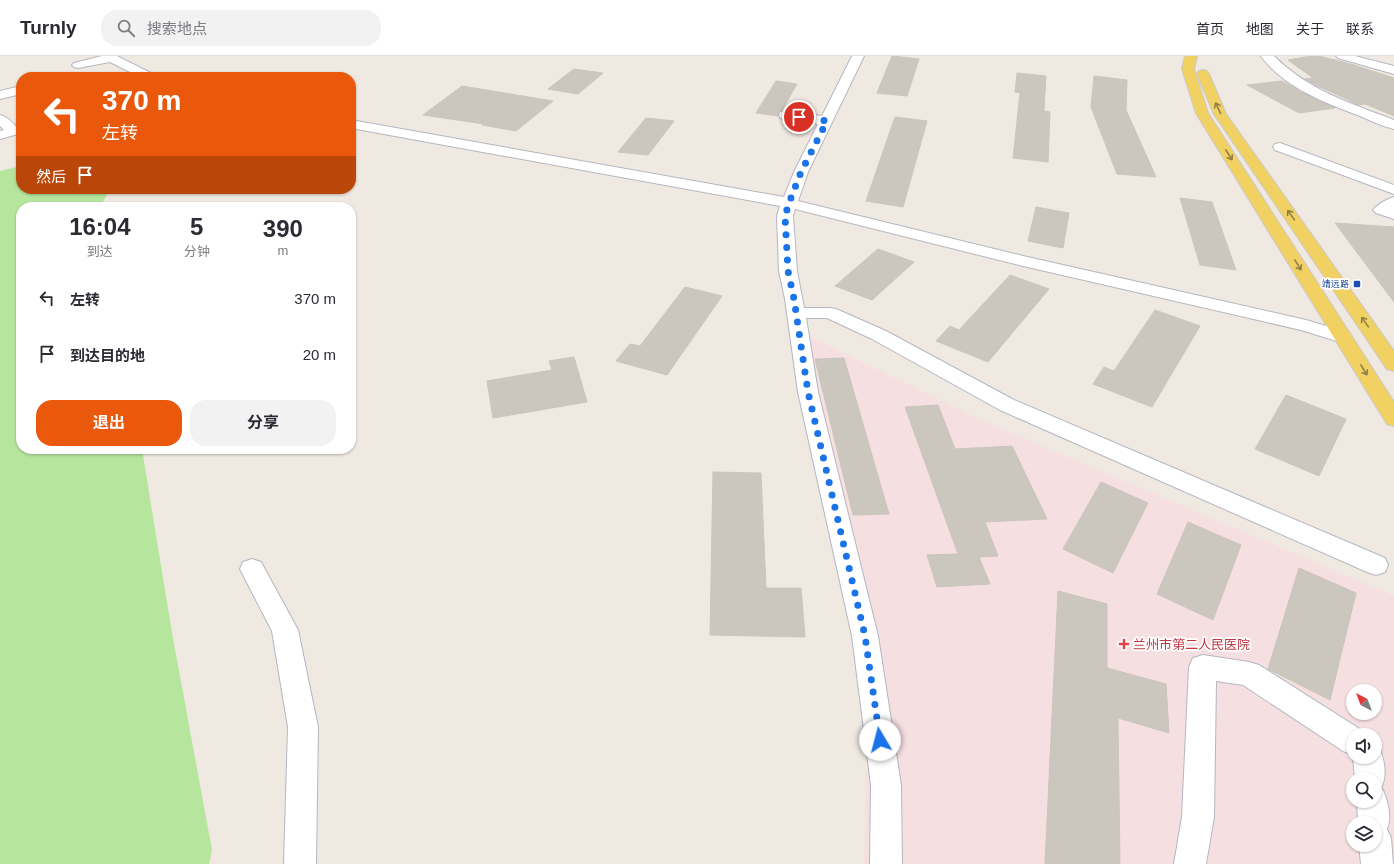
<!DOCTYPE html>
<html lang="zh">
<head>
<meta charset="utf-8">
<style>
	body { margin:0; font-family:Arial,"Noto Sans SC",sans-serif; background:#f2f2f3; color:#2b2b33; height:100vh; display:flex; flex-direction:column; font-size:15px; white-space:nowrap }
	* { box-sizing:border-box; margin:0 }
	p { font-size:13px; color:#7c7c81 }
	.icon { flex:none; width:22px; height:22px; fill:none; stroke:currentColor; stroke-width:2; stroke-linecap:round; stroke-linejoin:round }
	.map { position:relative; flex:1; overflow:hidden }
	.sheet { position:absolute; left:16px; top:146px; width:340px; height:252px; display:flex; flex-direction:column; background:#fff; border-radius:16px; box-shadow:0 1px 3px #0004 }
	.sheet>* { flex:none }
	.hud { position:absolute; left:16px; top:16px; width:340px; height:122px; border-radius:16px; box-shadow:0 1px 3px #0004; background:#ea580c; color:#fff; overflow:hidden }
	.needle { width:26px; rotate:319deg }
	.tools { position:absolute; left:1346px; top:628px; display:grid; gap:8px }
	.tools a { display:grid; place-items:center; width:36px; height:36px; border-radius:50%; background:#fff; box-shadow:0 1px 3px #0004; font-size:20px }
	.pin { position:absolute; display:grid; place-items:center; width:34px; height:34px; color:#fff; margin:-17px; border:2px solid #fff; border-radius:50%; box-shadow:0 1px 4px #0007 }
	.me { position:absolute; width:44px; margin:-22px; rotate:352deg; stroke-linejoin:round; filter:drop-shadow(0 0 3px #0008) }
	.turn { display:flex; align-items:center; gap:14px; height:84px; padding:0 20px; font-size:18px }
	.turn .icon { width:52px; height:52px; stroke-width:2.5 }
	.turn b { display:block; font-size:28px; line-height:34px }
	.then { display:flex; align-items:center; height:38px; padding:0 20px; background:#0003; gap:8px; font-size:15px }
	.eta { display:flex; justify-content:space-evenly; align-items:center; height:68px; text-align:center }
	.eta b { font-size:24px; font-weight:700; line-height:28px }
	.cta { display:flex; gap:8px; margin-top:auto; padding:8px 20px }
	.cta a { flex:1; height:46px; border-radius:16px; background:#ea580c; color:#fff; font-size:16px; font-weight:700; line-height:46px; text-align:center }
	.cta a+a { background:#f2f2f3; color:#2b2b33 }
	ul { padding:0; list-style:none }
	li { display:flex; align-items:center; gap:12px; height:56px; padding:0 20px }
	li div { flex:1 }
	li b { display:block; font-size:15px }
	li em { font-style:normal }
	header { display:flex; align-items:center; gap:24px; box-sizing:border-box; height:56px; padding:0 20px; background:#fff; border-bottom:1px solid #e1e1e2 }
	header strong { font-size:19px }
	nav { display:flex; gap:22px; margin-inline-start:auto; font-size:14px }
	.search { width:280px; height:36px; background:#f2f2f3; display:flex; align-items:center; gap:10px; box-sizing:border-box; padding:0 14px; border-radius:16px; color:#7c7c81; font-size:15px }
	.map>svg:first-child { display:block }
	.medical { fill:#f5dfe0; fill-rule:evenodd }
	.green { fill:#b6e59e }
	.building { fill:#cbc7bf; stroke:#cbc5ba }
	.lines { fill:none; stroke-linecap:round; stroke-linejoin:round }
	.minor-casing { stroke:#b4b7c1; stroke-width:2 }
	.major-casing { stroke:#c9c9c9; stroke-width:2 }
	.minor { fill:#fff; fill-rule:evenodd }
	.major { fill:#f2d163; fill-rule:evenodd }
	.oneway { stroke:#908048 }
	.route { stroke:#1a73e8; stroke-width:7; stroke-dasharray:0 12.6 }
	.transit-dot { fill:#1a4fb4; stroke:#fff; stroke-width:1.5 }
	.health-dot { fill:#e0444e; stroke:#fff; stroke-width:1.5 }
	.labels { text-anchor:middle; stroke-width:3.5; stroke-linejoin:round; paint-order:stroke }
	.far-transit-label { font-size:9px; fill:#164399; stroke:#fff; text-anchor:end }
	.near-health-label { font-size:13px; fill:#be3a42; stroke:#fff; text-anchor:start }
</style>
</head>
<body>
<header>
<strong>Turnly</strong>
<div class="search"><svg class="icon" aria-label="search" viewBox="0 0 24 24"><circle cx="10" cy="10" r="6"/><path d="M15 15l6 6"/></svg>搜索地点</div>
<nav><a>首页</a><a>地图</a><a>关于</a><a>联系</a></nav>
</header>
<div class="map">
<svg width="1394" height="808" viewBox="0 0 1394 808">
	<rect width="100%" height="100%" fill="#efe9e1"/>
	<!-- medical -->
	<path class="medical" d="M805 278 970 359 1394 540V808H864L868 672ZM1353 635H1375V657H1353ZM1353 679H1375V701H1353ZM1353 723H1375V745H1353ZM1353 767H1375V789H1353Z"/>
	<!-- green -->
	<polygon class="green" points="21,110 21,133 110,133 100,151 21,151 21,393 142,393 172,577 212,794 209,808 0,808 0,115"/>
	<!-- building -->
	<g class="building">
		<polygon points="892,0 919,3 907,40 877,37"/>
		<polygon points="1311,0 1319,0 1351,8 1394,22 1394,60 1365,48 1359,49 1316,29 1305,23 1313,22 1288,4"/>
		<polygon points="574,13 603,17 578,38 548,33"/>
		<polygon points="1017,17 1046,20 1044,55 1050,56 1048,106 1013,102 1020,37 1015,36"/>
		<polygon points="1094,20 1127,24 1126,54 1156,121 1117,118 1091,51"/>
		<polygon points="776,25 797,28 782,54 779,56 778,60 756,57"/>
		<polygon points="1282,25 1305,38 1335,52 1299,57 1247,29"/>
		<polygon points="462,30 553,45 516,75 482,69 484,68 423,59"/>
		<polygon points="895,61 927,65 903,151 866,145"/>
		<polygon points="646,62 674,65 648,99 618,96"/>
		<polygon points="1180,142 1212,146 1236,214 1200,209"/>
		<polygon points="1036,151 1069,157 1063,192 1028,185"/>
		<polygon points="1335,167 1394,171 1394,246"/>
		<polygon points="878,193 914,206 872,244 835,230"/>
		<polygon points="1010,219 1049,233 988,306 936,285 950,270 959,274"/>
		<polygon points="685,231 722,240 667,319 616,305 630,288 640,290"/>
		<polygon points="1155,254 1200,270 1152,351 1093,328 1104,311 1114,315"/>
		<polygon points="574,301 587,346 493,362 487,325 552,314 549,305"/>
		<polygon points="844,302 889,458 853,459 815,303"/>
		<polygon points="1286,339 1346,363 1319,420 1255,393"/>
		<polygon points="938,349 955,393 1012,390 1047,463 985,466 998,500 979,501 990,528 937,531 927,499 958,498 905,351"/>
		<polygon points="713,416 761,417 766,532 801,532 805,581 710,579"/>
		<polygon points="1101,426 1148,447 1113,517 1063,493"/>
		<polygon points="1188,466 1241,489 1213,564 1157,538"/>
		<polygon points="1299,512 1356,537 1330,644 1268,613"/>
		<polygon points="1058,535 1107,548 1107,612 1166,628 1169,677 1118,662 1120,808 1045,808"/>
	</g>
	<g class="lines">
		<defs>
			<g id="minor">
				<polygon points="102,0 117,0 153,18 155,21 140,21 110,6 78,12 74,11 72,9 74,7"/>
				<polygon points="852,0 864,0 808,116 798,145 1023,200 1306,264 1350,277 1352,281 1350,285 1343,287 1301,274 1023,210 795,153 793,160 797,215 804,252 830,252 836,253 886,275 1014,344 1385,502 1388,509 1385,516 1376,519 1367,516 1000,354 872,283 827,262 806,262 818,336 878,580 901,729 902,808 870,808 871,729 852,580 798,336 785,243 779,215 777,160 780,150 351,72 351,64 784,141 794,116 818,68 785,63 780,62 779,59 780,56 785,55 822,60"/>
				<path d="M1261 0H1274C1308 34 1350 47 1394 64V73C1382 70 1371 65 1360 60 1325 47 1283 31 1261 0Z"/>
				<polygon points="1336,0 1355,0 1394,10 1394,18 1338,2"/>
				<polygon points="21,30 21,38 0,43 0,35"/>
				<path d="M0 59C8 61 15 69 20 75L18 78 0 83V75L4 74 0 70Z"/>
				<polygon points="1280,87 1394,129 1394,138 1275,94 1273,91 1275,88"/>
				<path d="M1394 141V163L1376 157 1373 154C1378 148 1387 143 1394 141Z"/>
				<polygon points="252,503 261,506 298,574 318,671 316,808 284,808 288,671 272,575 240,513 243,506"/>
				<polygon points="1203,599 1249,606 1259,609 1363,675 1365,679 1353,679 1353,699 1343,695 1243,629 1216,625 1214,761 1206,808 1174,808 1182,761 1189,611 1193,602"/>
				<path d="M1375 689 1379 691C1385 705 1387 719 1381 733L1383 734C1388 746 1392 761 1387 773L1391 782 1393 808H1361L1359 789H1375V767H1358L1357 745H1375V723H1355L1353 701H1375Z"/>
			</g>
			<g id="major">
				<polygon points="1185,0 1197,0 1194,13 1208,57 1394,346 1394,370 1387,368 1196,57 1182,13"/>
				<polygon points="1203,14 1207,15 1209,18 1226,58 1394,295 1394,315 1387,313 1214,58 1197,18 1199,15"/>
			</g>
		</defs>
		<!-- minor casing -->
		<use href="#minor" class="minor-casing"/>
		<!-- major casing -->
		<use href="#major" class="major-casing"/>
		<!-- minor -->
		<use href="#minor" class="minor"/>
		<!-- major -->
		<use href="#major" class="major"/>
	</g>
	<!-- one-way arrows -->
	<defs><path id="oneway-shaft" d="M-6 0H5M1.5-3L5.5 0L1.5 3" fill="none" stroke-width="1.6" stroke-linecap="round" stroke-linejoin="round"/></defs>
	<g class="oneway">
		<use href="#oneway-shaft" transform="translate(1218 52) rotate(-115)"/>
		<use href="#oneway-shaft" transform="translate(1229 99) rotate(58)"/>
		<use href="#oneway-shaft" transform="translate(1291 159) rotate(-125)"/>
		<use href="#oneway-shaft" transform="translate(1298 209) rotate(58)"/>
		<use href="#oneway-shaft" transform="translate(1365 266) rotate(-125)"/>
		<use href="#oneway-shaft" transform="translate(1364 314) rotate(58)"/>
	</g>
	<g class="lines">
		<!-- route -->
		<polyline class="route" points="799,61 827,65 801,116 789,147 785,160 788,215 794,243 808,336 865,580 880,684"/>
	</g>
	<!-- markers -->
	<rect class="transit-dot" x="1353" y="224" width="8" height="8" rx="2"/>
	<path class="health-dot" d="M1122 582h4v4h4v4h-4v4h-4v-4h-4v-4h4z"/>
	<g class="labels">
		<!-- far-transit labels -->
		<g class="far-transit-label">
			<text x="1349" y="231">靖远路</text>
		</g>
		<!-- near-health labels -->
		<g class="near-health-label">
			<text x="1133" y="593">兰州市第二人民医院</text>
		</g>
	</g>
</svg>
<div class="tools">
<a><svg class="needle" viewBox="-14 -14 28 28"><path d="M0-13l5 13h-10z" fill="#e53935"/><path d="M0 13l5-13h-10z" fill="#7c7c81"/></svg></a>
<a><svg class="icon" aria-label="sound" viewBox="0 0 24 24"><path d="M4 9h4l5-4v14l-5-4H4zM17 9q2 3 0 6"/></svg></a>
<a><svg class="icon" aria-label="search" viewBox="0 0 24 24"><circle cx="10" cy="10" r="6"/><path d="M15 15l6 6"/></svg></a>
<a><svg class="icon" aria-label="layers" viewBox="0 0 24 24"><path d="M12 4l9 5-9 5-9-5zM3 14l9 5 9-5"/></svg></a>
</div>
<div class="pin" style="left:799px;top:61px;background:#d93025"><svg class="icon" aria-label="arrive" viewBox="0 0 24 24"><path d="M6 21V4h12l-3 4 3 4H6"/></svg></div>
<svg class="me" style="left:880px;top:684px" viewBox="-20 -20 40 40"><circle r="19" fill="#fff"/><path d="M0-13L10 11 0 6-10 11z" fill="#1a73e8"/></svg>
<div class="hud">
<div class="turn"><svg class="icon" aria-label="left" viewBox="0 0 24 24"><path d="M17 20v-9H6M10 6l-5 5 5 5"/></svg><div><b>370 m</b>左转</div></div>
<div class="then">然后<svg class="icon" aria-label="arrive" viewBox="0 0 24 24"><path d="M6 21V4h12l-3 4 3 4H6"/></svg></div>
</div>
<section class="sheet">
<div class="eta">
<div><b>16:04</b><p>到达</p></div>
<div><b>5</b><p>分钟</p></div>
<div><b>390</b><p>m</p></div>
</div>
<ul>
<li><svg class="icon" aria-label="left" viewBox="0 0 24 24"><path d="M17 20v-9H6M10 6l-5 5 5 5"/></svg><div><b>左转</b></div><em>370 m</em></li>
<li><svg class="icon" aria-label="arrive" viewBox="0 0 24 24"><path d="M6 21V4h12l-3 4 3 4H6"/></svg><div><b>到达目的地</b></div><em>20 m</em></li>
</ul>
<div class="cta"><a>退出</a><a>分享</a></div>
</section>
</div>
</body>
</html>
